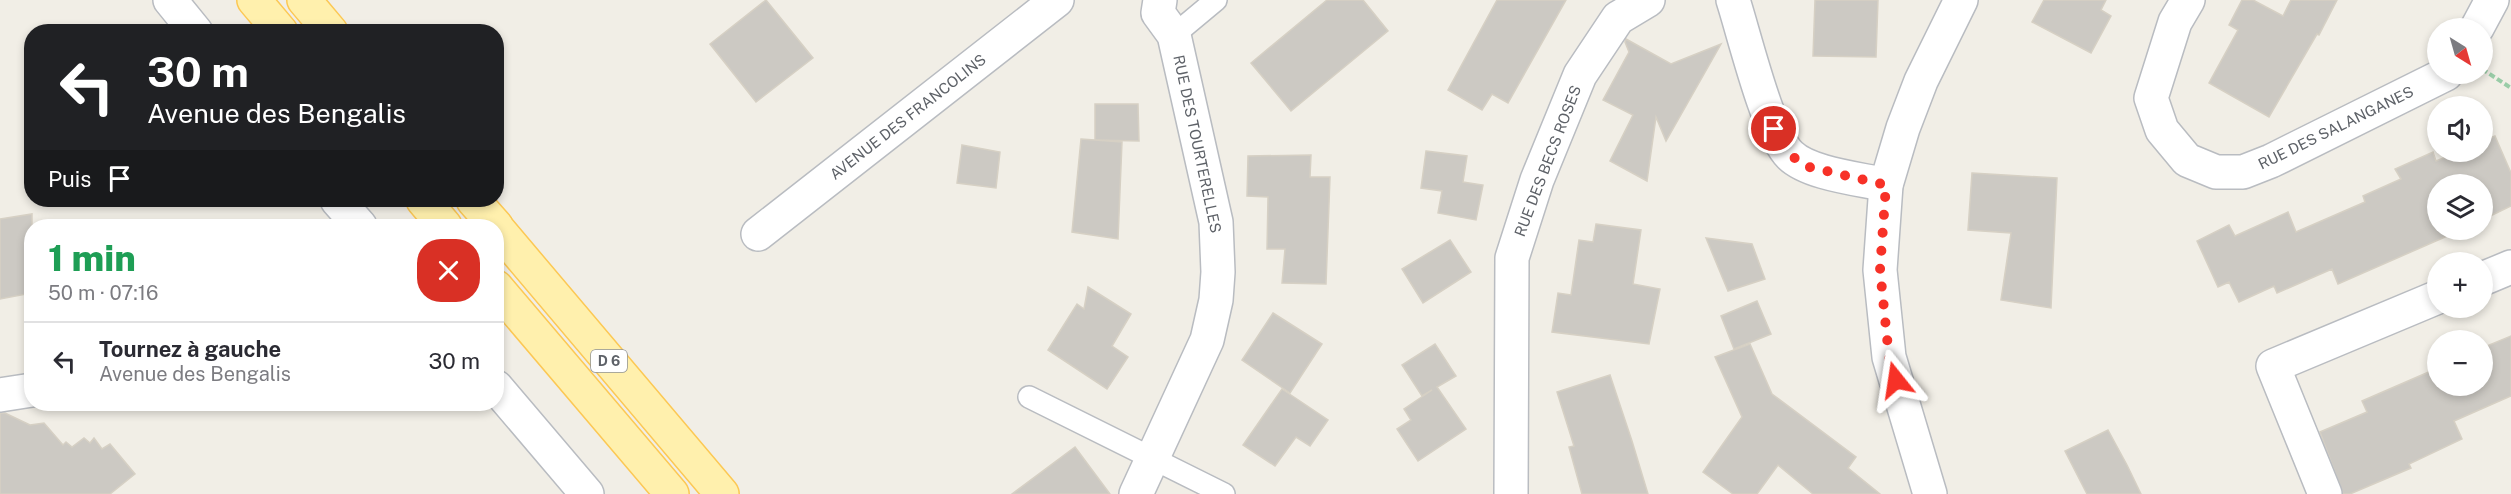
<!DOCTYPE html>
<html lang="fr">
<head>
<meta charset="utf-8">
<style>
	body { margin:0; font-family:"Public Sans",sans-serif; background:#f2f2f3; color:#2b2b33; height:100vh; display:flex; flex-direction:column; font-size:22px; white-space:nowrap }
	* { box-sizing:border-box; margin:0 }
	p { font-size:20px; color:#7c7c81 }
	.icon { flex:none; width:33px; height:33px; fill:none; stroke:currentColor; stroke-width:2; stroke-linecap:round; stroke-linejoin:round }
	.map { position:relative; flex:1; overflow:hidden }
	.details { position:absolute; left:24px; top:219px; width:480px; height:192px; display:flex; flex-direction:column; background:#fff; border-radius:24px; box-shadow:0 3px 9px #0003 }
	.details>* { flex:none }
	.banner { position:absolute; left:24px; top:24px; width:480px; height:183px; border-radius:24px; box-shadow:0 3px 9px #0003; background:#202124; color:#fff; overflow:hidden }
	.needle { width:39px; rotate:143deg }
	.tools { position:absolute; left:2427px; top:18px; display:grid; gap:12px }
	.tools a { display:grid; place-items:center; width:66px; height:66px; border-radius:50%; background:#fff; box-shadow:0 3px 9px #0003; font-size:30px }
	.pin { position:absolute; display:grid; place-items:center; width:51px; height:51px; color:#fff; margin:-26px; border:3px solid #fff; border-radius:50%; box-shadow:0 2px 6px #0007 }
	.me { position:absolute; width:66px; margin:-33px; rotate:345deg; stroke-linejoin:round; filter:drop-shadow(0 0 4px #0008) }
	.turn { display:flex; align-items:center; gap:21px; height:126px; padding:0 24px; font-size:27px }
	.turn .icon { width:78px; height:78px; stroke-width:2.5 }
	.turn b { display:block; font-size:42px; line-height:51px }
	.then { display:flex; align-items:center; height:57px; padding:0 24px; background:#0003; gap:12px; font-size:22px }
	.round { display:grid; place-items:center; flex:none; width:63px; height:63px; border-radius:24px; background:#f2f2f3 }
	.head { display:flex; align-items:center; justify-content:space-between; height:102px; padding:0 24px }
	h1 { font-size:36px; font-weight:800; line-height:45px; color:#1e9e55 }
	ul { padding:0; list-style:none }
	li { display:flex; align-items:center; gap:18px; height:78px; padding:0 24px; border-top:2px solid #e1e1e2 }
	li div { flex:1 }
	li b { display:block; font-size:22px }
	li em { font-style:normal }
	.map>svg:first-child { display:block }
	.building { fill:#ccc9c3; stroke:#d6d0c4; stroke-width:1.5 }
	.lines { fill:none; stroke-linecap:round; stroke-linejoin:round }
	.service-casing { stroke:#b9bcc1; stroke-width:24 }
	.minor-casing { stroke:#b9bcc1; stroke-width:36 }
	.tertiary-casing { stroke:#b9bcc1; stroke-width:36 }
	.primary-casing { stroke:#fcc854; stroke-width:36 }
	.path { stroke:#99cca7; stroke-width:4; stroke-dasharray:6 3; stroke-linecap:butt }
	.service { stroke:#fff; stroke-width:21 }
	.minor { stroke:#fff; stroke-width:33 }
	.tertiary { stroke:#fff; stroke-width:33 }
	.primary { stroke:#fff0ad; stroke-width:33 }
	.route { stroke:#f73127; stroke-width:10; stroke-dasharray:0 18 }
	.labels { text-anchor:middle; stroke-width:4.5; stroke-linejoin:round; paint-order:stroke }
	.shield { fill:#fff; stroke:#8e9195; stroke-width:1.5 }
	.shield-label { font-size:14px; font-weight:bold; fill:#5e6268 }
	.street-label { font-size:15px; fill:#5e6268; stroke:#fff }
</style>
</head>
<body>
<div class="map">
<svg width="2511" height="494" viewBox="0 0 2511 494">
	<rect width="100%" height="100%" fill="#f1eee6"/>
	<!-- building -->
	<g class="building">
		<polygon points="766,0 813,58 756,102 710,44"/>
		<polygon points="1327,0 1363,0 1388,31 1291,111 1251,63"/>
		<polygon points="1497,0 1566,0 1508,103 1492,94 1482,110 1448,90"/>
		<polygon points="1815,0 1878,0 1876,57 1813,56"/>
		<polygon points="2044,0 2106,0 2101,10 2111,16 2091,53 2032,22"/>
		<polygon points="2242,0 2253,0 2283,16 2291,0 2337,0 2319,35 2317,34 2269,117 2209,83 2238,30 2229,25"/>
		<polygon points="1626,39 1671,64 1721,44 1666,141 1656,117 1647,181 1610,161 1633,115 1603,100 1629,52 1625,42"/>
		<polygon points="1095,104 1138,104 1139,141 1095,140"/>
		<polygon points="2495,136 2511,173 2511,206 2482,220 2482,184 2438,184 2438,230 2461,230 2338,284 2332,269 2277,293 2274,286 2239,302 2229,282 2218,287 2197,241 2229,225 2235,236 2288,212 2296,232 2365,202 2363,196 2401,179 2395,169 2433,152 2436,161 2458,152 2482,152 2482,141"/>
		<polygon points="1081,139 1122,142 1118,239 1072,232"/>
		<polygon points="962,145 1000,152 996,188 957,183"/>
		<polygon points="1426,151 1467,156 1463,182 1483,185 1476,220 1438,213 1442,191 1421,188"/>
		<polygon points="1311,155 1310,177 1330,177 1326,284 1282,283 1285,249 1267,249 1268,197 1247,196 1248,156"/>
		<polygon points="1972,173 2057,178 2051,308 2001,300 2011,233 1968,230"/>
		<polygon points="32,214 32,293 0,299 0,219"/>
		<polygon points="1596,224 1641,230 1633,284 1660,289 1649,344 1552,332 1558,293 1571,295 1579,240 1593,242"/>
		<polygon points="1706,238 1752,244 1765,279 1728,291"/>
		<polygon points="1450,240 1471,272 1423,303 1402,269"/>
		<polygon points="1088,287 1131,314 1112,346 1128,357 1107,389 1048,350 1077,304 1084,309"/>
		<polygon points="1757,301 1771,334 1734,349 1721,316"/>
		<polygon points="1273,313 1322,344 1290,393 1242,360"/>
		<polygon points="2511,336 2511,396 2454,421 2462,439 2409,464 2411,468 2350,494 2343,494 2320,432 2367,412 2362,401 2438,368 2438,386 2482,386 2482,348"/>
		<polygon points="1435,344 1456,376 1437,387 1466,429 1418,461 1397,429 1411,420 1404,409 1432,390 1422,396 1402,365"/>
		<polygon points="1750,344 1772,394 1856,457 1848,468 1880,494 1813,494 1778,465 1757,494 1733,494 1703,472 1742,417 1715,357"/>
		<polygon points="1610,375 1632,441 1648,494 1582,494 1569,447 1574,446 1557,392"/>
		<polygon points="1282,389 1328,420 1310,446 1296,437 1275,466 1243,445"/>
		<polygon points="0,413 5,413 30,425 44,423 63,445 66,442 72,447 84,438 90,443 94,438 102,449 110,444 135,474 110,494 0,494"/>
		<polygon points="2108,430 2127,465 2141,494 2087,494 2065,451"/>
		<polygon points="1075,447 1110,494 1012,494"/>
	</g>
	<g class="lines">
		<defs>
			<g id="service">
				<polyline points="1174,35 1216,0"/>
				<polyline points="1029,397 1224,494"/>
			</g>
			<g id="minor">
				<polyline points="170,0 196,32"/>
				<polyline points="2188,0 2175,22 2151,98 2162,130 2187,160 2216,172 2243,172 2271,161 2446,74"/>
				<polyline points="2477,28 2492,0"/>
				<polyline points="337,200 360,226"/>
				<polyline points="758,234 1057,0"/>
				<polyline points="2482,279 2511,267"/>
				<polyline points="496,387 587,494"/>
				<polyline points="0,395 32,390"/>
				<polyline points="1136,494 1207,340 1216,300 1218,272 1216,222 1174,35 1158,13 1160,0"/>
				<polyline points="1511,494 1512,258 1537,180 1580,75 1618,18 1648,0"/>
				<polyline points="2325,494 2273,366 2438,297"/>
			</g>
			<g id="tertiary">
				<path d="M1733 0C1744 34 1768 134 1790 155 1809 174 1861 179 1886 185"/>
				<polyline points="1930,494 1889,357 1880,270 1886,185 1903,128 1921,81 1961,0"/>
			</g>
			<g id="primary">
				<polyline points="254,0 281,32"/>
				<polyline points="304,0 331,32"/>
				<polyline points="423,200 445,226"/>
				<polyline points="473,200 496,226"/>
				<polyline points="496,227 722,494"/>
				<polyline points="496,287 672,494"/>
			</g>
		</defs>
		<!-- service casing -->
		<use href="#service" class="service-casing"/>
		<!-- minor casing -->
		<use href="#minor" class="minor-casing"/>
		<!-- tertiary casing -->
		<use href="#tertiary" class="tertiary-casing"/>
		<!-- primary casing -->
		<use href="#primary" class="primary-casing"/>
		<!-- path -->
		<polyline class="path" points="2482,69 2511,88"/>
		<!-- service -->
		<use href="#service" class="service"/>
		<!-- minor -->
		<use href="#minor" class="minor"/>
		<!-- tertiary -->
		<use href="#tertiary" class="tertiary"/>
		<!-- primary -->
		<use href="#primary" class="primary"/>
	</g>
	<g class="lines">
		<!-- route -->
		<polyline class="route" points="1774,129 1790,155 1809,167 1886,185 1880,270 1889,357 1896,380"/>
	</g>
	<g class="labels">
		<!-- shield labels -->
		<rect class="shield" x="591" y="350" width="36" height="22" rx="4.5"/>
		<g class="shield-label">
			<text x="609" y="366">D 6</text>
		</g>
		<!-- street labels -->
		<g class="street-label">
			<text transform="translate(908 117) rotate(-38)" y="5">AVENUE DES FRANCOLINS</text>
			<text transform="translate(2336 128) rotate(-26)" y="5">RUE DES SALANGANES</text>
			<text transform="translate(1197 144) rotate(78)" y="5">RUE DES TOURTERELLES</text>
			<text transform="translate(1548 161) rotate(-69)" y="5">RUE DES BECS ROSES</text>
		</g>
	</g>
</svg>
<div class="tools">
<a><svg class="needle" viewBox="-14 -14 28 28"><path d="M0-13l5 13h-10z" fill="#e53935"/><path d="M0 13l5-13h-10z" fill="#7c7c81"/></svg></a>
<a><svg class="icon" aria-label="sound" viewBox="0 0 24 24"><path d="M4 9h4l5-4v14l-5-4H4zM17 9q2 3 0 6"/></svg></a>
<a><svg class="icon" aria-label="layers" viewBox="0 0 24 24"><path d="M12 4l9 5-9 5-9-5zM3 14l9 5 9-5"/></svg></a>
<a>+</a>
<a>−</a>
</div>
<div class="pin" style="left:1774px;top:129px;background:#d93025"><svg class="icon" aria-label="arrive" viewBox="0 0 24 24"><path d="M6 21V4h12l-3 4 3 4H6"/></svg></div>
<svg class="me" style="left:1896px;top:380px" viewBox="-20 -20 40 40"><path d="M0-17L14 15 0 8-14 15z" fill="#f73127" stroke="#fff" stroke-width="4"/></svg>
<div class="banner">
<div class="turn"><svg class="icon" aria-label="left" viewBox="0 0 24 24"><path d="M17 20v-9H6M10 6l-5 5 5 5"/></svg><div><b>30 m</b>Avenue des Bengalis</div></div>
<div class="then">Puis<svg class="icon" aria-label="arrive" viewBox="0 0 24 24"><path d="M6 21V4h12l-3 4 3 4H6"/></svg></div>
</div>
<section class="details">
<div class="head"><div><h1>1 min</h1><p>50 m · 07:16</p></div><a class="round" style="background:#d93025;color:#fff"><svg class="icon" aria-label="close" viewBox="0 0 24 24"><path d="M6 6l12 12M18 6L6 18"/></svg></a></div>
<ul>
<li><svg class="icon" aria-label="left" viewBox="0 0 24 24"><path d="M17 20v-9H6M10 6l-5 5 5 5"/></svg><div><b>Tournez à gauche</b><p>Avenue des Bengalis</p></div><em>30 m</em></li>
</ul>
</section>
</div>
</body>
</html>
